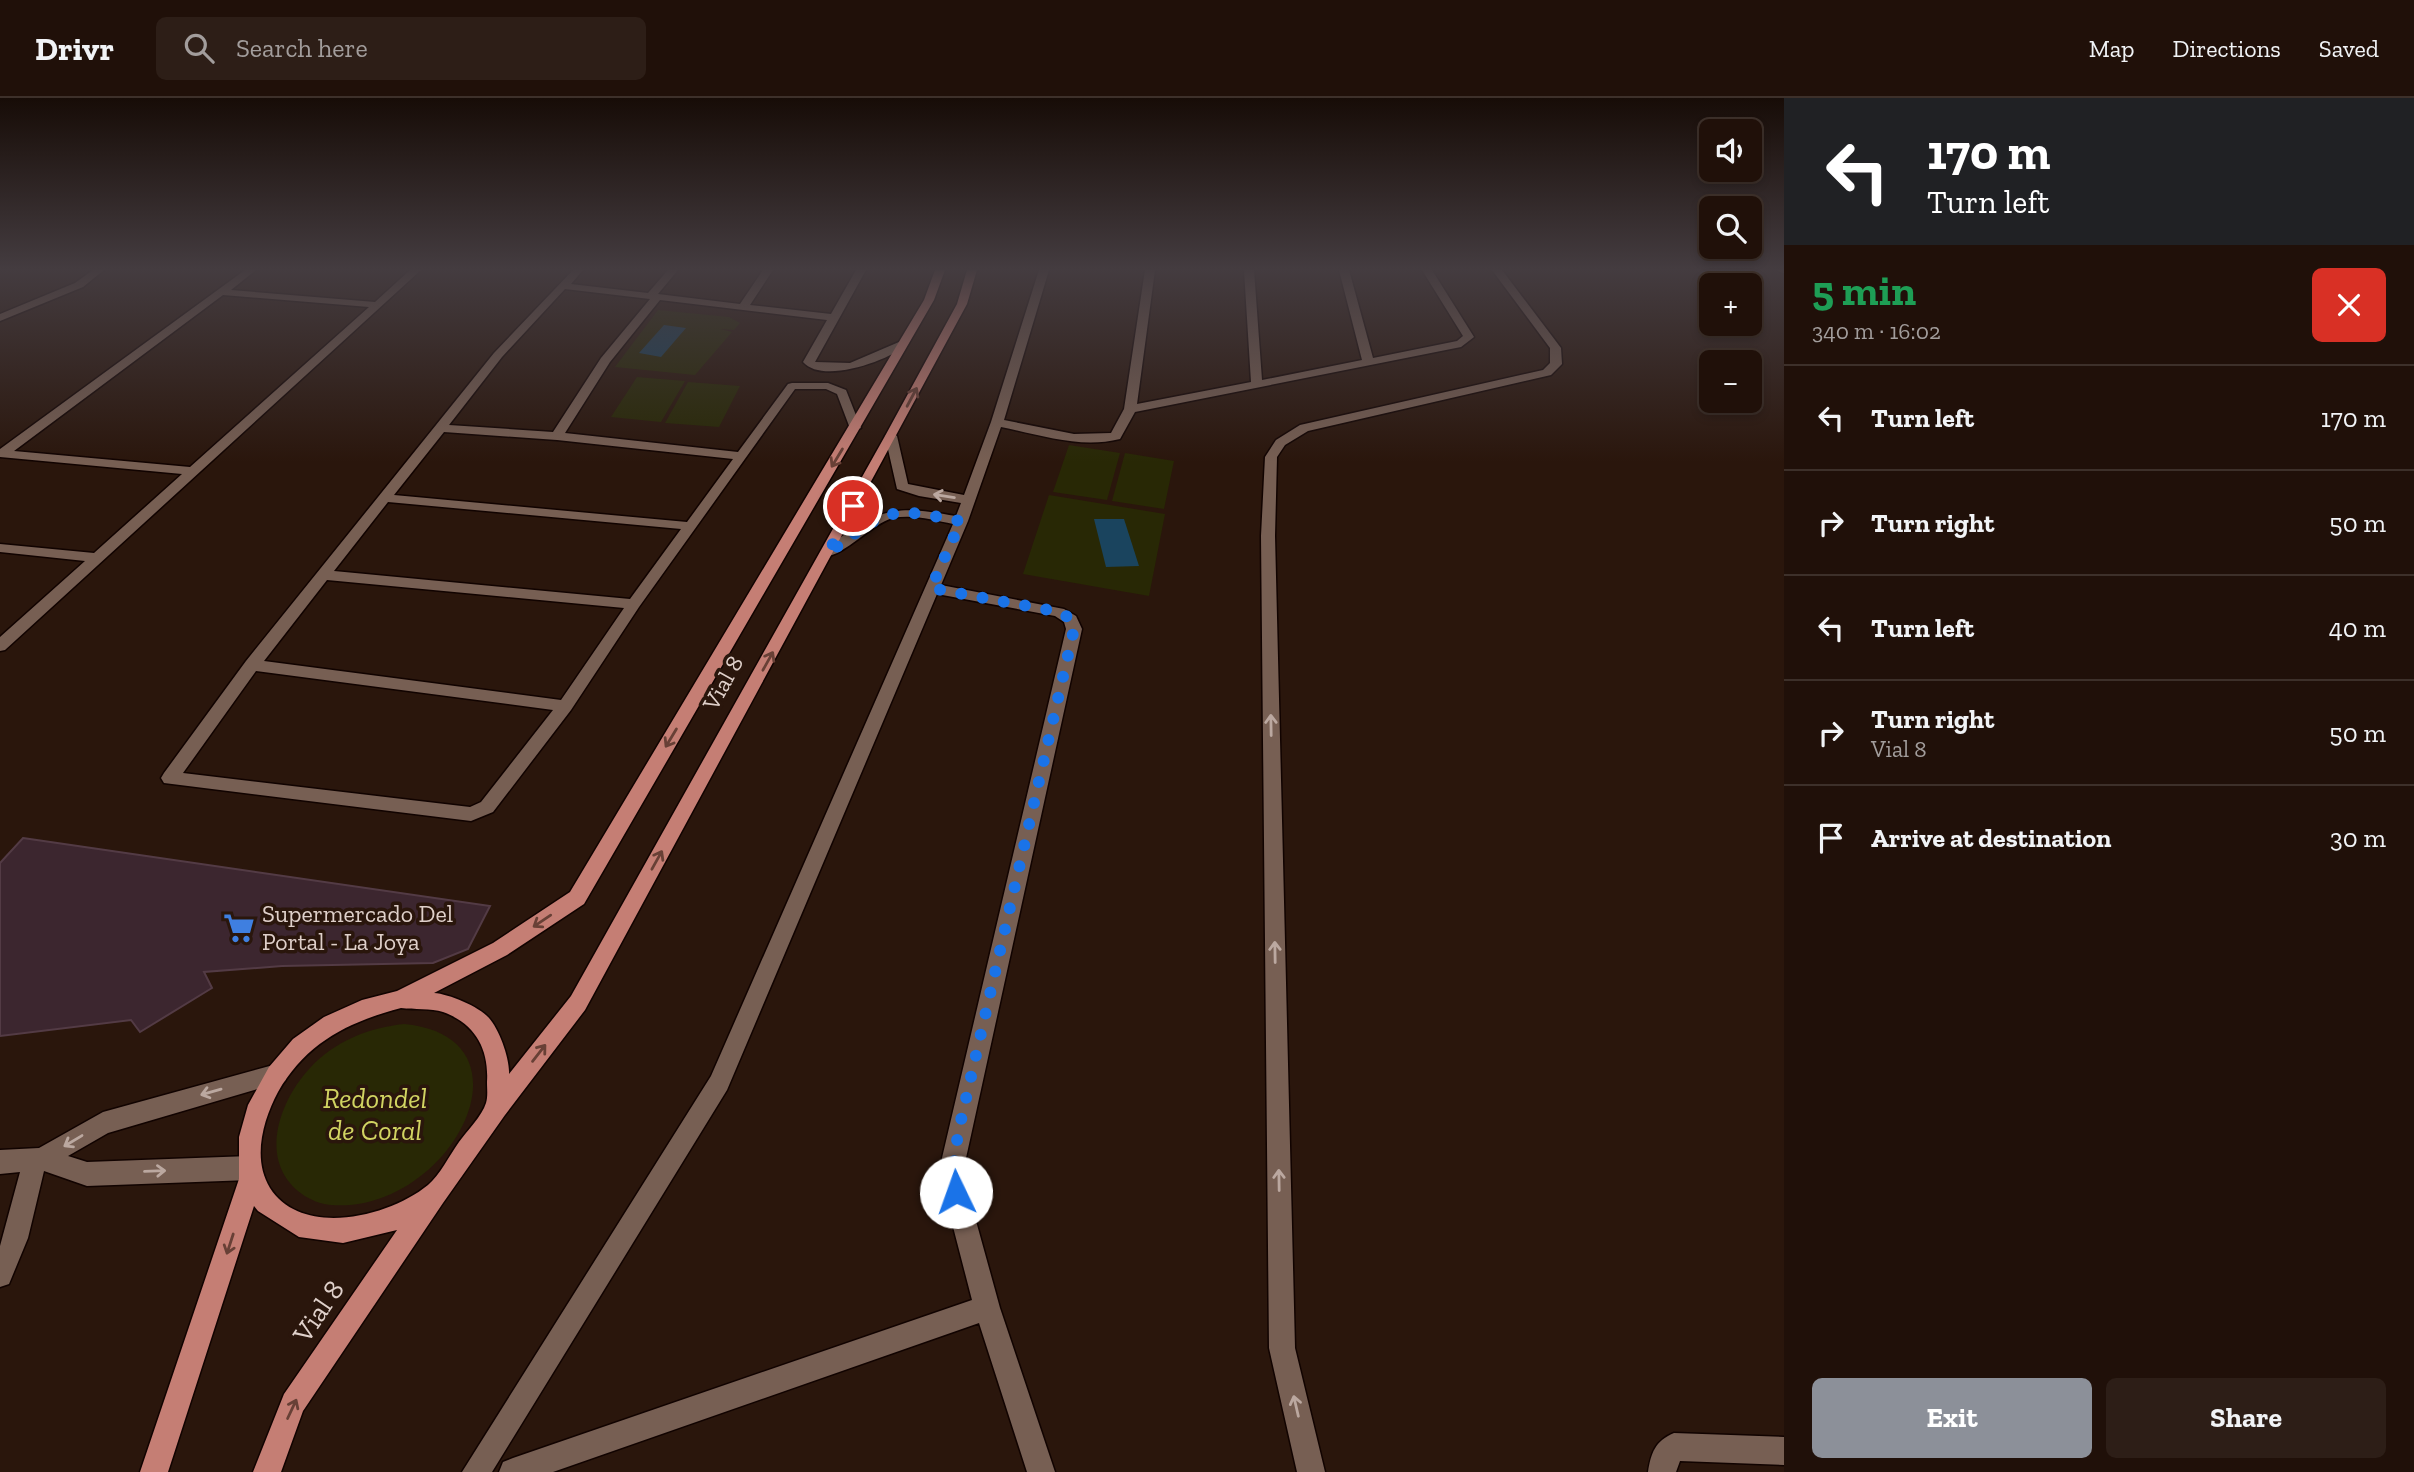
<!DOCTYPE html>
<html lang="en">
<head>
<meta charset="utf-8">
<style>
	body { margin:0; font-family:"Zilla Slab",serif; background:#2d1e17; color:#f1f3f6; height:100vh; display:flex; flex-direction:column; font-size:26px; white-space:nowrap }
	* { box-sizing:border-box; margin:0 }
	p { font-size:23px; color:#a29d9c }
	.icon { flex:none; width:38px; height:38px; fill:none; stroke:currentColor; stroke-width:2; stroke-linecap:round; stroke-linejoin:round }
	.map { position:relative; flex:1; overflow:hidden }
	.sheet { display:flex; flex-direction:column; background:#201009; width:630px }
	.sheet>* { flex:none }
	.guide { background:#202124; color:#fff; overflow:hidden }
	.fabs { position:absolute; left:1699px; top:21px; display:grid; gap:14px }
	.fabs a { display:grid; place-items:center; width:63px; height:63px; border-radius:10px; background:#201009; box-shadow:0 4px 10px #0003,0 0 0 2px #3d302a; font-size:35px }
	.pin { position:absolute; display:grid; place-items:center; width:60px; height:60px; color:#fff; margin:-30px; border:4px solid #fff; border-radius:50%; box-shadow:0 2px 7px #0007 }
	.me { position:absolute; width:77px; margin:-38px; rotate:357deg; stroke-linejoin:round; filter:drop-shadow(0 0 5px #0008) }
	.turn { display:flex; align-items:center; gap:24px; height:147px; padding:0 28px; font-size:32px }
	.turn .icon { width:91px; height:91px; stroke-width:2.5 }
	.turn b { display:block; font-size:49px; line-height:60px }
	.round { display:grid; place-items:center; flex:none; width:74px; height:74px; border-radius:10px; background:#2d1e17 }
	.summary { display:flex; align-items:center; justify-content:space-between; height:119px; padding:0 28px }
	h1 { font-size:42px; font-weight:700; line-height:52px; color:#1e9e55 }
	.action { display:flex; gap:14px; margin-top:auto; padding:14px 28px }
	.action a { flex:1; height:80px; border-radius:10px; background:#8c9099; color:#fff; font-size:28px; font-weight:700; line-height:80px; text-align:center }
	.action a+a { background:#2d1e17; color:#f1f3f6 }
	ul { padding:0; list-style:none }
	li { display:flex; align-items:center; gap:21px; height:105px; padding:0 28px; border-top:2px solid #3d302a }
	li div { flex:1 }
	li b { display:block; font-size:26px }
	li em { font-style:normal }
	header { display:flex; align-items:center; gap:42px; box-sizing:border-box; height:98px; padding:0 35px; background:#201009; border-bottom:2px solid #3d302a }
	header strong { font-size:33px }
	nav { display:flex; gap:38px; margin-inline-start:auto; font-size:24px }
	.search { width:490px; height:63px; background:#2d1e17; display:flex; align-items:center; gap:18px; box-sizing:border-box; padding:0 24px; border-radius:10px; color:#a29d9c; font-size:26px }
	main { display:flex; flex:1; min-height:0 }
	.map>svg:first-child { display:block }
	.green { fill:#282805 }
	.water { fill:#1a445e }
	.building { fill:#3c262f; stroke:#533b45; stroke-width:2 }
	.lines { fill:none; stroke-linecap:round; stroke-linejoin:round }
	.street-casing { stroke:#110300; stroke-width:3 }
	.primary-casing { stroke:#110300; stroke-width:3 }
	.street { fill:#775f53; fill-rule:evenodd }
	.primary { fill:#c57e74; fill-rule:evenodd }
	.oneway { stroke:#684036 }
	.oneway2 { stroke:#bba8a0 }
	.route { stroke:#1a73e8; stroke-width:12; stroke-dasharray:0 21.6 }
	.labels { text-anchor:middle; stroke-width:7; stroke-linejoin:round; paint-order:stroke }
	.street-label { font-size:24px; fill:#dfd0ca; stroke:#2a160c }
	.poi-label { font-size:24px; fill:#dfd0ca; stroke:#2a160c; text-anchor:start }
	.near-park-label { font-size:28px; font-style:italic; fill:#d1d462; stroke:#2a160c }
	.near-street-label { font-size:28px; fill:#dfd0ca; stroke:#2a160c }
</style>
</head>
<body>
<header>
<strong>Drivr</strong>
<div class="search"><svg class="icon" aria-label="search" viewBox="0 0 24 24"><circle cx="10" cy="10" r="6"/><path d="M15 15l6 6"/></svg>Search here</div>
<nav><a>Map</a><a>Directions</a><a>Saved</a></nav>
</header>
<main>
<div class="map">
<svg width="1784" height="1374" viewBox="0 0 1784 1374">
	<rect width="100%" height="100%" fill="#2a160c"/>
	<!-- green -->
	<g class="green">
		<polygon points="658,212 729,219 740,225 734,232 720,231 732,234 695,277 615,269"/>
		<polygon points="637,279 685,283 661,324 611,319"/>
		<polygon points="688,284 740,288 719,329 665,325"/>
		<polygon points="1069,347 1120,355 1107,402 1053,394"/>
		<polygon points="1125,355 1174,363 1164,411 1112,403"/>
		<polygon points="1049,397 1165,416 1149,498 1023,476"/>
		<path d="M404 926C542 939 450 1116 331 1107 321 1106 310 1102 302 1096 257 1064 279 1003 310 970 335 943 368 930 404 926Z"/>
	</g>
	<!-- water -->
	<g class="water">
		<polygon points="664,227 686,230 661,259 639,255"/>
		<polygon points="1094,421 1124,421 1139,468 1106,469"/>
	</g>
	<!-- building -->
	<polygon class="building" points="23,740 490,808 468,851 433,865 282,868 204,874 212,890 140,934 131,922 0,938 0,765"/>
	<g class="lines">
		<defs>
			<g id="street">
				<polygon points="93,172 104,172 83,189 0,223 0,216 75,185"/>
				<path d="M245 172H256L231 192 375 204 410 172H421L5 552 0 553V539L85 463 0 454V446L94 455 182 376 0 359V351ZM223 197 369 209 190 369 14 353Z"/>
				<path d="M573 172H583L571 186 648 195 668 172H678L658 196 740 206 763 172H773L750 207 831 216 856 172H866L815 264 850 265 899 244 908 246C890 262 823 287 803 264L827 222 660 202 610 264 565 335 738 354 788 286 792 285H828L846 292 861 330 851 333 837 296 826 291H795L639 509 571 612 493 714 471 723 164 685 161 680 164 675 246 563 494 255ZM565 191 650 201 601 260 553 334 449 327 502 259ZM444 334 557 342 733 361 687 424 394 397ZM388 404 681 431 630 501 334 473ZM327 482 624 510 561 602 264 563ZM256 573 553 612 481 704 470 709 183 675Z"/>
				<path d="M1039 172H1049L1004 322 1074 336 1111 335 1124 311 1145 172H1155L1137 306 1251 284 1244 172H1254L1262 282 1362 262 1339 172H1349L1373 260 1457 243 1463 238 1422 172H1432L1474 239 1461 249 1135 314 1120 341C1080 351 1041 337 1001 329L968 423 941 487 1064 511 1076 518 1082 531 966 1060 968 1094 1000 1210 1055 1374H1027L979 1225 553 1374H499L503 1364 513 1360 972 1202 944 1094 942 1060 1066 531 1064 524 1055 518 937 496 727 992 492 1374H462L711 978 953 426C934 422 913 416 893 420 872 425 840 462 823 458L821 455C828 447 838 441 847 435 887 406 910 410 956 418L961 405 919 398 897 391 885 338 891 334 897 338 908 386 964 397 991 324Z"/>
				<polygon points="1492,172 1502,172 1561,250 1562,266 1551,277 1308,333 1285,347 1277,359 1275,438 1295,1250 1325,1374 1297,1374 1269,1250 1261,438 1265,359 1276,342 1300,327 1543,272 1550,265 1550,250"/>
				<polygon points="1778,172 1784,172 1784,175 1780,174"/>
				<polygon points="277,966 285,969 288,976 285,983 108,1035 68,1058 87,1064 250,1058 258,1062 262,1070 258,1078 250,1082 87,1088 44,1073 28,1140 9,1186 0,1189 0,1148 20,1074 0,1076 0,1052 39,1050 103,1014"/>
				<path d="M1674 1335 1784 1339V1367L1680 1363 1676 1374H1648C1651 1355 1655 1343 1674 1335Z"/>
			</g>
			<path id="primary" d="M935 172H945L934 202 584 806 507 857 434 895C449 896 478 908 489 920 499 931 510 961 509 976L571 898 885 338 957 206 967 172H977L967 206 585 912 505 1017 443 1105 303 1313 281 1374H253L284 1296 397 1132 343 1145 299 1139 258 1113 254 1108 168 1374H140L239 1081V1039L248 1007 269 969 293 941 324 919 362 902 397 893 493 845 570 794 924 202ZM401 910C414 912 431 910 443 914 476 926 489 952 487 984 487 990 488 999 486 1005 482 1018 467 1033 459 1044 449 1058 440 1077 428 1087 389 1119 302 1140 270 1090 252 1061 263 1022 278 994 306 945 348 924 401 910Z"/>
		</defs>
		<!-- street casing -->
		<use href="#street" class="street-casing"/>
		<!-- primary casing -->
		<use href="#primary" class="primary-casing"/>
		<!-- street -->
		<use href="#street" class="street"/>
		<!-- primary -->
		<use href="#primary" class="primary"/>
	</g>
	<!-- one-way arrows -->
	<defs><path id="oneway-shaft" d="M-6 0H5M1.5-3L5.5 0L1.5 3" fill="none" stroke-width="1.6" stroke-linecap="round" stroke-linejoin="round" transform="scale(1.75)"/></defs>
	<g class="oneway">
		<use href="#oneway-shaft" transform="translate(912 299) rotate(-62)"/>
		<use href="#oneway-shaft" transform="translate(837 360) rotate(121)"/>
		<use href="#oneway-shaft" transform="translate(768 563) rotate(-61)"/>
		<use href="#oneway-shaft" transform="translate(671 640) rotate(121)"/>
		<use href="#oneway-shaft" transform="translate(657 762) rotate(-61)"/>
		<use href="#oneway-shaft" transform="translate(542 823) rotate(146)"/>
		<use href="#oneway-shaft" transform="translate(539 955) rotate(-52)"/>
		<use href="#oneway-shaft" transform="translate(230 1146) rotate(108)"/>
		<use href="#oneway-shaft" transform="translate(292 1311) rotate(-65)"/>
	</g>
	<g class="oneway2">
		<use href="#oneway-shaft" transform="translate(944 398) rotate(-171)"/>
		<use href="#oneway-shaft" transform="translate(1271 627) rotate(-91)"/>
		<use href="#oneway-shaft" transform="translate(1275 854) rotate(-91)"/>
		<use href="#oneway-shaft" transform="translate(211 994) rotate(164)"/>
		<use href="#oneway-shaft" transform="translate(73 1043) rotate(149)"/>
		<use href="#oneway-shaft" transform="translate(155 1073) rotate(-2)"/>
		<use href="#oneway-shaft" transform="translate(1279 1082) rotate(-91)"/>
		<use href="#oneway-shaft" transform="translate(1296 1308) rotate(-103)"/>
	</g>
	<!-- sky -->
	<linearGradient id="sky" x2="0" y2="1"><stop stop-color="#170c07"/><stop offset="0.47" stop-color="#443c40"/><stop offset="1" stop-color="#443c40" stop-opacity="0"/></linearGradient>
	<rect width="1784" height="364" fill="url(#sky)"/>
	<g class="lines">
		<!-- route -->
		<path class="route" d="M853 408 828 455C846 443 868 423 889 417 911 411 939 420 961 423L931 490 1059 514 1071 521 1074 531 959 1031 954 1060 956 1094"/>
	</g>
	<!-- icons -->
	<defs>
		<symbol id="supermarket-bare" viewBox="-9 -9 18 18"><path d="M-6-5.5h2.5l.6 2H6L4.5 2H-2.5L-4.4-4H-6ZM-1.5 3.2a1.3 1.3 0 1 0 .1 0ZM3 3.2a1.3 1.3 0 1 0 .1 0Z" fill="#3f7fe0" stroke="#2a160c" stroke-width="2.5" paint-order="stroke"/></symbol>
	</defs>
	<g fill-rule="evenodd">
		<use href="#supermarket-bare" x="217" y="808" width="44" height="44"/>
	</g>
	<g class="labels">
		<!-- street labels -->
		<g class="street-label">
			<text transform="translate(723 585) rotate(-61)" y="8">Vial 8</text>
		</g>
		<!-- poi labels -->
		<g class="poi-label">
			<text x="262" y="824">Supermercado Del<tspan x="262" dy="28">Portal - La Joya</tspan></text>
		</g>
		<!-- near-park labels -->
		<g class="near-park-label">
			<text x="375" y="1010">Redondel<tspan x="375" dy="32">de Coral</tspan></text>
		</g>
		<!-- near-street labels -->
		<g class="near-street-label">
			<text transform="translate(318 1213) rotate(-56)" y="10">Vial 8</text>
		</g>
	</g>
</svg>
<div class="fabs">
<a><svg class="icon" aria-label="sound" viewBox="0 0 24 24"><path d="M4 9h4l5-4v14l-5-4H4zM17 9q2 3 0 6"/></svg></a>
<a><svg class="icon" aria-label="search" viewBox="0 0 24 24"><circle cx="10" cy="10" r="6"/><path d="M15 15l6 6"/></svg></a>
<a>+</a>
<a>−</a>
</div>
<div class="pin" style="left:853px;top:408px;background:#d93025"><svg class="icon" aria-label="arrive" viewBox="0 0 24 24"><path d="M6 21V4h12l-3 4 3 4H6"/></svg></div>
<svg class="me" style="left:956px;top:1094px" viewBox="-20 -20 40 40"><circle r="19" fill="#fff"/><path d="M0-13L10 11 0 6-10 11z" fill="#1a73e8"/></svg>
</div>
<section class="sheet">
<div class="guide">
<div class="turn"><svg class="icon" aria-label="left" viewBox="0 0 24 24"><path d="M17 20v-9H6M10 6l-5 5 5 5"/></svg><div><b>170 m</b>Turn left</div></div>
</div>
<div class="summary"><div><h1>5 min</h1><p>340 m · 16:02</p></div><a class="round" style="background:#d93025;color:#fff"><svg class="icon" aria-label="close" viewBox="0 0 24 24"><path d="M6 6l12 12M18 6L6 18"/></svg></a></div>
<ul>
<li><svg class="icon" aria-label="left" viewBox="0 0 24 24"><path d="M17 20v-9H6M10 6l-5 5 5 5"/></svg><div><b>Turn left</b></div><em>170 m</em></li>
<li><svg class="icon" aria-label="right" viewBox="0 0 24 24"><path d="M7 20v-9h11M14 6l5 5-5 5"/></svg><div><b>Turn right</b></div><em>50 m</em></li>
<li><svg class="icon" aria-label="left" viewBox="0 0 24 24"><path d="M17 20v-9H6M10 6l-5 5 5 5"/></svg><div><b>Turn left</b></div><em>40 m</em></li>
<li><svg class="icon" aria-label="right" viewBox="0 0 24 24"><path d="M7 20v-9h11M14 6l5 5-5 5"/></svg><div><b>Turn right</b><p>Vial 8</p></div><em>50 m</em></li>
<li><svg class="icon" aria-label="arrive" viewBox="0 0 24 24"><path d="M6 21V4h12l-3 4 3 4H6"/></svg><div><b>Arrive at destination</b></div><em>30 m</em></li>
</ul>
<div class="action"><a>Exit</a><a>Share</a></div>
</section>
</main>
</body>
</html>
